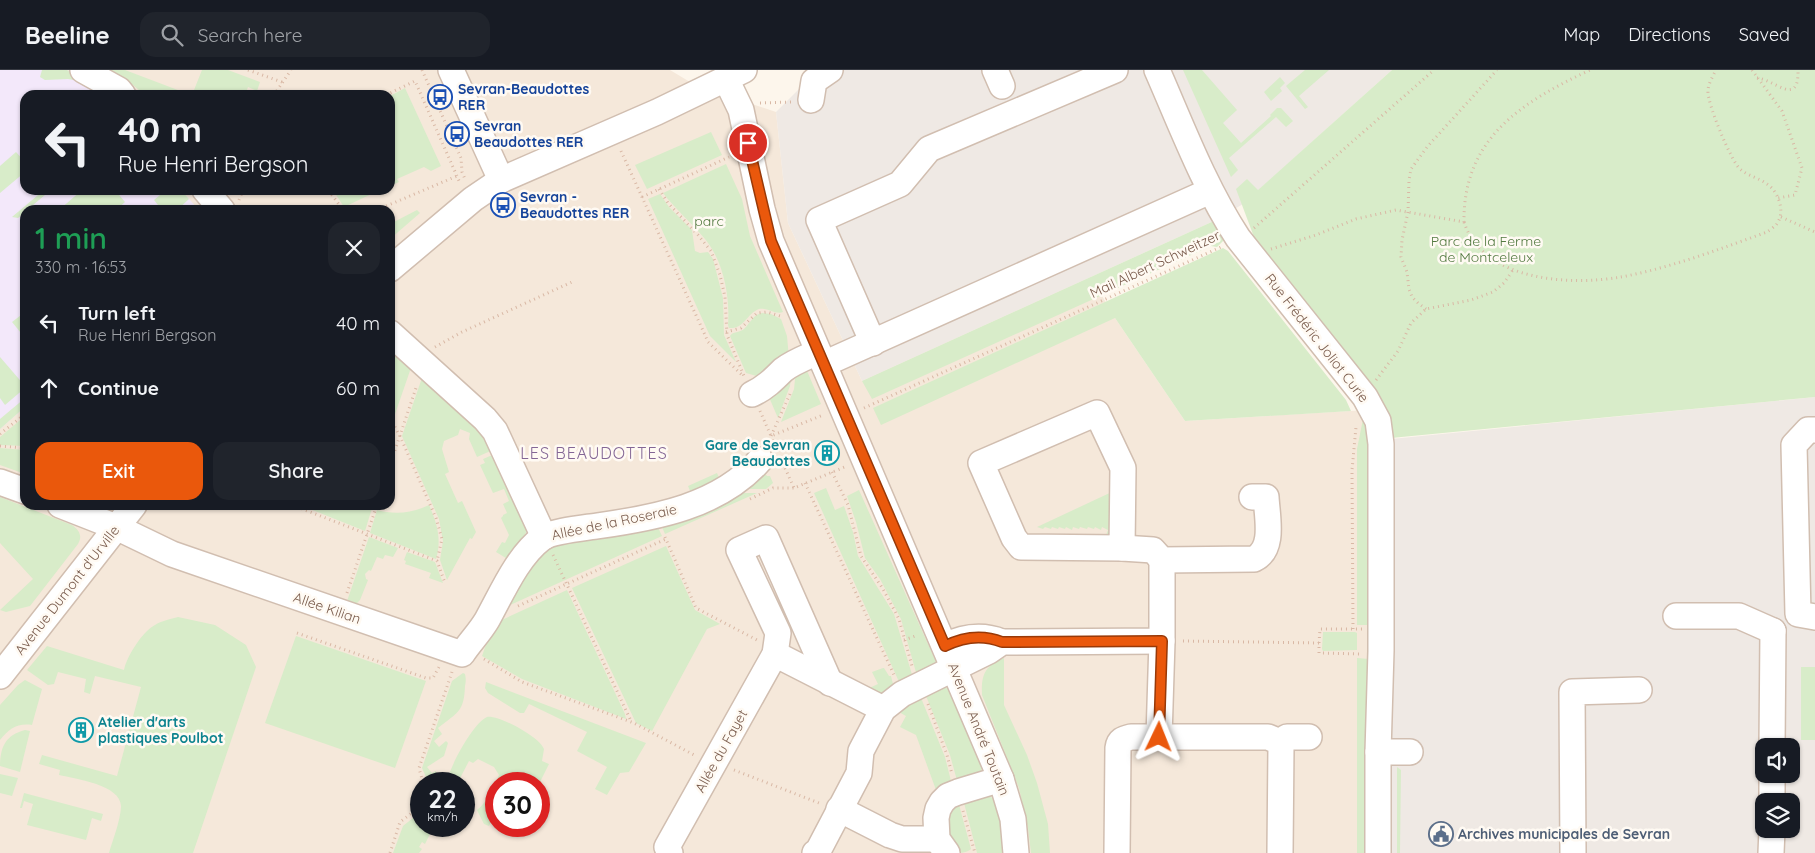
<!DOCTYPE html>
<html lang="en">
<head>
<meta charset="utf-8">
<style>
	body { margin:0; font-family:Quicksand,sans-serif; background:#20242c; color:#f1f3f6; height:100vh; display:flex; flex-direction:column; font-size:19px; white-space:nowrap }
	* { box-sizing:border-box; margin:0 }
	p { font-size:16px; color:#9ea1a6 }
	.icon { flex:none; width:28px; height:28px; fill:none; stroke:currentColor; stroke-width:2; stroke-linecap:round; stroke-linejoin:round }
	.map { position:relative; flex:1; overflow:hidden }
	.side { position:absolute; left:20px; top:135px; width:375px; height:305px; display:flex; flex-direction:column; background:#171b24; border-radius:15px; box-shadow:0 1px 4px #0004 }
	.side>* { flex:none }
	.hud { position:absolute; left:20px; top:20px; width:375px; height:105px; border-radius:15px; box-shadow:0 1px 4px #0004; background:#171b24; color:#f1f3f6; overflow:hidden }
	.tools { position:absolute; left:1755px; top:668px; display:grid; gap:10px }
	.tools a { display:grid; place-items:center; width:45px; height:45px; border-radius:10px; background:#171b24; box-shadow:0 1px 4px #0004; font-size:25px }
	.speed { position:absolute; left:410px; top:702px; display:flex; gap:10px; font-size:25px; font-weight:700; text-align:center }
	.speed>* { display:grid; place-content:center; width:65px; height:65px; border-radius:50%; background:#171b24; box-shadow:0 1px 4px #0004; line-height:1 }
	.speed small { font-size:12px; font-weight:400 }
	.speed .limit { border:8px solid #d22; background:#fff; color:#111 }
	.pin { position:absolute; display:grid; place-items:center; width:42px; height:42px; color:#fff; margin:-21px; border:2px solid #fff; border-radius:50%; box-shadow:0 1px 5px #0007 }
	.me { position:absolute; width:55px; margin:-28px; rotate:2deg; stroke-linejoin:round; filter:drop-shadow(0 0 4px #0008) }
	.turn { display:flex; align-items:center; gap:18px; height:105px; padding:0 15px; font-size:22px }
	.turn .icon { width:65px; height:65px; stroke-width:2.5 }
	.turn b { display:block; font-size:35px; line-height:42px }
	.round { display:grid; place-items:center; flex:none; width:52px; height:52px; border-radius:15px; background:#20242c }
	.overview { display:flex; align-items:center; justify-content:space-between; height:85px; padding:0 15px }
	h1 { font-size:30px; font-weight:600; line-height:38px; color:#1e9e55 }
	.cta { display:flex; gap:10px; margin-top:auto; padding:10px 15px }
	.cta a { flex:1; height:58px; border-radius:15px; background:#ea580c; color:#fff; font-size:20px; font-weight:600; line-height:58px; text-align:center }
	.cta a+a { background:#20242c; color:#f1f3f6 }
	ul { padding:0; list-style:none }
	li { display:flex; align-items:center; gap:15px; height:65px; padding:0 15px }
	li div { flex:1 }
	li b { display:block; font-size:19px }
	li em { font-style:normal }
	header { display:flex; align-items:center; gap:30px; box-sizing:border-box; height:70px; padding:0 25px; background:#171b24; border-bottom:1px solid #363941 }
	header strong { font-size:24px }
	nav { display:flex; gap:28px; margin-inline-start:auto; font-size:18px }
	.search { width:350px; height:45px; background:#20242c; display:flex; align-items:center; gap:12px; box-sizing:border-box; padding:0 18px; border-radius:15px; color:#9ea1a6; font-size:19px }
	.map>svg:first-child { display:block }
	.residential { fill:#f5e8da; fill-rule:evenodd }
	.industrial { fill:#efe9e4; fill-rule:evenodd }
	.education { fill:#f3e8fa }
	.green { fill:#d8ecc9 }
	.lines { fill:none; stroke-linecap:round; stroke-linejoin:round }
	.minor-casing { stroke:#d1beb0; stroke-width:28 }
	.path { stroke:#d9b8a5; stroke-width:3; stroke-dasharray:1 4; stroke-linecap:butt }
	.minor { stroke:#fff; stroke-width:25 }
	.route-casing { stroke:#983908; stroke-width:12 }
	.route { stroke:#ea580c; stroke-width:9 }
	.labels { text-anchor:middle; stroke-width:5; stroke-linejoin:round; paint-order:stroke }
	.transit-label { font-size:14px; font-weight:bold; fill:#164399; stroke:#fffaf3; text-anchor:start }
	.park-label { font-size:14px; fill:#537a41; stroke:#fffaf3 }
	.street-label { font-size:14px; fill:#7a5c4d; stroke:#fffaf3 }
	.culture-label { font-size:14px; font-weight:bold; fill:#0d838f; stroke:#fffaf3; text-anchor:end }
	.service-label { font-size:14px; font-weight:bold; fill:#4e5e75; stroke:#fffaf3; text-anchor:start }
	.quarter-label { font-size:16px; letter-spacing:1px; fill:#846695; stroke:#fffaf3 }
</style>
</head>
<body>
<header>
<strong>Beeline</strong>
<div class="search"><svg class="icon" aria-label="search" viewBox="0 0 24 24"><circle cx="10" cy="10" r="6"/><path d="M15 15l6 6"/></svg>Search here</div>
<nav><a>Map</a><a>Directions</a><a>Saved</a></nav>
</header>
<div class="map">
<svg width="1815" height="783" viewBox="0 0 1815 783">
	<rect width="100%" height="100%" fill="#fdf6ec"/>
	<!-- residential -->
	<path class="residential" d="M0 0H670L695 15 776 42 788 153 862 311 1091 207 1115 248 1185 351 1384 339 1378 783H0ZM25 25H390V120H25ZM25 140H390V435H25ZM421 714H464V756H421ZM496 714H539V756H496Z"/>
	<!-- industrial -->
	<g class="industrial">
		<polygon points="822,0 1392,0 1243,134 1216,150 862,311 788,153 776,42 812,6"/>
		<path d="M1815 327V783H1378L1381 370ZM1764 676H1791V704H1764ZM1764 731H1791V759H1764Z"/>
	</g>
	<!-- education -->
	<polygon class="education" points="0,0 67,0 90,14 99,25 25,25 25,120 181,120 199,140 25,140 25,337 0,359"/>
	<!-- green -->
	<g class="green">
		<polygon points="42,0 67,0 86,12 68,9 45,10 40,7"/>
		<polygon points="111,0 125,0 191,25 145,25 133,15"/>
		<polygon points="202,0 228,0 260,12 257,21 248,17 245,25 192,25"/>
		<polygon points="1183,0 1202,0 1237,40 1223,53 1241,73 1271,46 1270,45 1277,38 1281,38 1293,51 1286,57 1276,47 1229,88 1238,100 1231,107"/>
		<polygon points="1305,0 1329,0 1299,26 1308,37 1305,39 1286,16"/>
		<polygon points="1392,0 1815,0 1815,327 1391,368 1260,183 1236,119 1247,109 1258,120"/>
		<polygon points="1280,7 1285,13 1280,18 1282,21 1271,31 1264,22"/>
		<polygon points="405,18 441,96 431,101 424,97 397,109 399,112 390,116 390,26"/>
		<polygon points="711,62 722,85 647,119 635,95"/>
		<polygon points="16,82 25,92 25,102 0,123 0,96"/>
		<path d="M726 94 742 129 750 166 783 242C775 245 768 237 759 239 746 244 745 259 729 258L728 255C730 227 724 192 705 169 692 153 676 140 663 123Z"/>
		<polygon points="44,120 51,120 27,140 25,140 25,142 18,148 12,147"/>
		<polygon points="82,120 115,120 125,132 116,140 59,140"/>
		<polygon points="166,120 181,120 189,129 177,140 162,140 154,130"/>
		<polygon points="333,120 380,120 344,137"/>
		<polygon points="660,124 669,137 692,160 695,181 700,183 708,182 713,189 723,228 724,265 736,292 710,266 648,129"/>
		<polygon points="417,140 420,143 390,169 390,154"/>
		<polygon points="1216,150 1226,168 1217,177 1211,176 872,329 862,311"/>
		<polygon points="1223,178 1228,181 1346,330 1351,341 1185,351 1115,248 881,355 873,338"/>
		<polygon points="25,242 25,268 12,252"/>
		<path d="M762 243 771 244 781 249 787 266 789 288 760 307 746 303 730 266C733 261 739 263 744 259 751 252 753 245 762 243Z"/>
		<polygon points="390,272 413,292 393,350 390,344"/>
		<polygon points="0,287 25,316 25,318 5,335 0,328"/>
		<polygon points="805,296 821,334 781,352 794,319 796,300"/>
		<polygon points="424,302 475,346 495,379 477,387 469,369 470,363 460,359 458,365 444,371 442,379 449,402 445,404 458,433 462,431 476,462 472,469 470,468 447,510 440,490 443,471 439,449 402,366"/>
		<polygon points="792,302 790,316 778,348 768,325"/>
		<polygon points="25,328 25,337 0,359 0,349"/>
		<polygon points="1365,339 1369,351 1369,555 1357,555 1357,379"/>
		<polygon points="25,346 25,376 0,375 0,367"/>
		<polygon points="0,378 25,380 25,404 0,395"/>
		<polygon points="497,383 530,455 511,491 496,482 502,472 505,473 509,465 501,448 503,446 503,445 507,443 503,434 509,431 504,419 493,423 480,395 485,393 483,389"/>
		<polygon points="762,400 767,406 770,406 773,413 766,419 736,419"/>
		<polygon points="717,403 722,415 693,428 688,416"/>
		<polygon points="826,418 835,440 844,436 853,462 858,486 894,544 913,608 900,614 814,423"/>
		<polygon points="859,420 936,592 933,597 917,606 901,549 880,509 865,488 856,452 847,426"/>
		<polygon points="1116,420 1116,460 1103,473 1108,460 1102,457 1101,460 1095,457 1094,459 1088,457 1087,459 1080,457 1079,459 1073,457 1072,460 1066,457 1065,459 1059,457 1058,459 1052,457 1051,459 1045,457 1043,459 1037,457"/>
		<polygon points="729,423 757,423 665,464 659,450"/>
		<path d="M0 427 72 455C79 460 83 466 78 474L30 536 6 542 0 540 33 509 0 473Z"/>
		<polygon points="300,435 373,435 365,461"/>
		<path d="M429 435C437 453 442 469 436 489L370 463 377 440C395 445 413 443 429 435Z"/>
		<path d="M655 451 662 466 499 540C514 516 530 493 553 475Z"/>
		<polygon points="369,467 398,478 393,487 385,485 383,489 377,487 371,501 369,500 365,504 366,509 368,510 360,530 350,540 345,537"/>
		<polygon points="666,476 695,540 720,554 707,559 652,661 636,653 572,518"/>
		<polygon points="407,482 435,492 443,513 429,508 431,503 405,494 406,491 404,490"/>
		<polygon points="567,520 625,644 626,649 522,609 482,586 493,554"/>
		<path d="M178 547 215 555 246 575 256 597 193 783H109C113 769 120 752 121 737 122 715 76 709 59 705L60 700 39 694 42 685 117 706 141 617 95 606 90 624 84 622 86 609 58 602 54 614 48 615 27 600 47 576 124 600C127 586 142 562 155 555 161 551 171 549 178 547Z"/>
		<polygon points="1323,562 1355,562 1357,563 1357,580 1323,581 1322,579"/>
		<polygon points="296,566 426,611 395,698 265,653"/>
		<path d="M1004 588V635L1027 685 1037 713 1048 754 1050 783H1031L1028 758 1019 718 982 625C981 604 985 596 1004 588Z"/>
		<polygon points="1357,588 1369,589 1369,783 1357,783"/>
		<rect x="1801" y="597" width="14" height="73"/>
		<polygon points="883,598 884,598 889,606 891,606 894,618 877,625 863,621 878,614 872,602"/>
		<path d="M463 603 465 604C466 608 466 612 465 616 464 642 458 642 438 658L442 664 434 671 439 677 446 671 448 673 444 686 427 697 432 703 436 701V710L434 708H429V714H424L426 707 422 698 452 611Z"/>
		<path d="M25 610 42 619 32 655C17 653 9 659 0 670V635L18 615Z"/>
		<polygon points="486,612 646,673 629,702 620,703 607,725 595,719 607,697 577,681 587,662 529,634 524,643 520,643 488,623 485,618"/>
		<polygon points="942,616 953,621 983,696 979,705 958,714 950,685 924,621"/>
		<polygon points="919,623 945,687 952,715 936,720 916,665 900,657 906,646 897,641"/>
		<path d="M487 647C499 645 540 667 544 679L542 691 549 694 539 714H496V741L489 756 484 754 477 740C488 731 494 718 499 705L494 697 478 689 473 693 469 691 457 714H447C447 700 474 652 487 647Z"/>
		<path d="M25 660 30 661 20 702 0 696C0 678 5 665 25 660Z"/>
		<polygon points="1397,697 1401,700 1400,783 1397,783"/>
		<polygon points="0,704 18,708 12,726 0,723"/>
		<polygon points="24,723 103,744 101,751 92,748 86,770 27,755 33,734 24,731 22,738 20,738"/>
		<polygon points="984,724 995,729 999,735 1007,783 977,783 963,729"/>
		<path d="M958 731 971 779C967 783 960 783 955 783L945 749Z"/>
		<polygon points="417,734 421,735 421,756 434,756 425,774 422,772 419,777 422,779 419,783 393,783 403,756 413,748"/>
	</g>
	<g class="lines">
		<defs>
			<g id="minor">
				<polyline points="83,0 119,20 123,25"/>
				<polyline points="451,0 501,110"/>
				<polyline points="995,0 1002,16"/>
				<path d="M1157 0C1182 57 1204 116 1238 168L1365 327 1378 351 1381 374V581L1378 682V783"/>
				<polyline points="726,9 741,40 762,139 771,171 1001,709 1013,749 1016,783"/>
				<polyline points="811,30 814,11 830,0"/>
				<polyline points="205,120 222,140"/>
				<polyline points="390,199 473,129 501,110 657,42 744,0"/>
				<polyline points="390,263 485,349 495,361 544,467"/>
				<polyline points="873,273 819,150 900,114 929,79 1115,0"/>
				<polyline points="824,294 1210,121"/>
				<path d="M752 324C765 318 773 310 783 300 793 292 807 287 818 282"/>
				<polygon points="1097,343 1123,398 1122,478 1021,477 1014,468 981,393"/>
				<polyline points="1815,360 1808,360 1794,375 1798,544 1815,547"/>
				<polyline points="0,412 25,421"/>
				<path d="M60 435 116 457 172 484 462 584C470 572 480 562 487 550 502 523 517 487 542 468 552 461 584 458 597 456 655 448 720 436 760 390"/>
				<path d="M1122 478 1153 480 1162 490 1254 489C1275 479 1267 447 1266 427H1252"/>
				<polyline points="1676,546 1739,546 1773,561"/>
				<path d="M945 576C963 567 982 564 1002 572"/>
				<polyline points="775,584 883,639"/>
				<polyline points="0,606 134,435"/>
				<polyline points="1159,667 1162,571"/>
				<polyline points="1280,672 1287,667 1309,667"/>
				<polyline points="1772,676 1773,561"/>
				<polyline points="1378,682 1410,682"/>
				<polyline points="1772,731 1772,704"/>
				<polyline points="839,739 890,765 902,769 937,769"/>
				<polyline points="670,783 667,777 775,584 778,563 739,480 766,468 830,613"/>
				<polyline points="815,783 818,781 859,703 861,681 883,639 902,624 989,581 1002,572 1162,571 1162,490"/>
				<polyline points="947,783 937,769 936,748 938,739 942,732 948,726 958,722 1001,709"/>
				<path d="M1117 783 1118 678C1119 670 1123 669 1131 667H1268L1280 672 1281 676 1280 783"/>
				<polyline points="1573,783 1572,622 1639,620"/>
				<polyline points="1771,783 1772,759"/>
			</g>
		</defs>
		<!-- minor casing -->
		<use href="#minor" class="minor-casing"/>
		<!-- path -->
		<g class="path">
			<polyline points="248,0 282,12"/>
			<polyline points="422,0 461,88 462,102 465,109"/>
			<polyline points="1752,0 1782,41 1802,98 1795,125 1778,128"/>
			<path d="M1757 8C1774 9 1799 38 1798 0"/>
			<polyline points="274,25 291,0"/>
			<polyline points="386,25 415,11 460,113"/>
			<polyline points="760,33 791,32"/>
			<polyline points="621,81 705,265 708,272 743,306"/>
			<polyline points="659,119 668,133 698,165 711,181 720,205 725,227 727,265 744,306"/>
			<polyline points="330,120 332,125 343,140"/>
			<polyline points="642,127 729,87"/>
			<polyline points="239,130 243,120"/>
			<polyline points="377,140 457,106"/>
			<polyline points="1781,147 1815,162"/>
			<path d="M1464 152C1483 211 1569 216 1621 207 1670 198 1720 179 1767 162 1770 160 1774 157 1776 155 1786 143 1779 122 1767 114 1759 108 1748 106 1740 99 1731 91 1707 33 1708 21 1708 14 1713 6 1716 0"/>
			<polyline points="1254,158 1434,0"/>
			<path d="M1271 179 1316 165 1356 149 1396 140 1464 152C1463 68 1522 32 1590 0"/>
			<polyline points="1426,239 1418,233 1412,227 1409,219 1407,202 1401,187 1402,170 1408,142 1409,110 1411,99 1427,77 1497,0"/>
			<polyline points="726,262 741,258 757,243 767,242 780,246"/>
			<polyline points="435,277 462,262 572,212"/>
			<polyline points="1376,310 1398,281 1411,253 1426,239 1471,230 1493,222 1504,213 1513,200"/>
			<polyline points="864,338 1221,177"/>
			<polyline points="760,341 771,366 823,345"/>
			<polyline points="390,348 400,366 436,448 442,469 437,491"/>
			<polyline points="0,364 25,344"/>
			<polyline points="775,375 771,366 790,324"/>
			<polyline points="0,376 25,378"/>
			<polyline points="781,389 794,418 847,396"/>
			<polyline points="390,395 417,315"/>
			<polyline points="832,402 848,435 861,486 883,519 899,549 912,596"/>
			<polyline points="805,413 894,605"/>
			<polyline points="750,429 773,418 794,418"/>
			<polyline points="292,435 437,491 445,513"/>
			<polyline points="665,467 696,538 757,570"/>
			<polyline points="553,485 631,651"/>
			<polyline points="347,523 377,435"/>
			<polyline points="518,536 666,469"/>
			<polyline points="1353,559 1352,400 1356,357"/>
			<polyline points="297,563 426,608 433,608 439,597"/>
			<polyline points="904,570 918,565"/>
			<polyline points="1183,571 1319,573 1319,583 1361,584"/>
			<polyline points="1319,573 1320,559 1362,559"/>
			<polyline points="484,589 522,612 634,653 696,686"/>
			<polyline points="928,634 947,685 952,704"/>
			<polyline points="734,700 819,733"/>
			<polyline points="963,741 975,783"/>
			<polyline points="390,783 400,752 412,743 422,709 419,698 452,602"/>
		</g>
		<!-- minor -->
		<use href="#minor" class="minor"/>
	</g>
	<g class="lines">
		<defs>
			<path id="route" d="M748 73 771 171 945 576C963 567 982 564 1002 572L1162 571 1159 667"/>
		</defs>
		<!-- route casing -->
		<use href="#route" class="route-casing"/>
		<!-- route -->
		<use href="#route" class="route"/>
	</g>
	<!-- icons -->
	<defs>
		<symbol id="bus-ring" viewBox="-11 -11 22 22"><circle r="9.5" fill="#fffaf3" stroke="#1a4fb4" stroke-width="1.5"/><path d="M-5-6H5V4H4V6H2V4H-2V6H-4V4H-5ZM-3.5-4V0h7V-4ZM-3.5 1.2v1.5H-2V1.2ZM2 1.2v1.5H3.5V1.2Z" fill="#1a4fb4"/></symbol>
		<symbol id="building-ring" viewBox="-11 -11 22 22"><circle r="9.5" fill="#fffaf3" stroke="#0f9aa8" stroke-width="1.5"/><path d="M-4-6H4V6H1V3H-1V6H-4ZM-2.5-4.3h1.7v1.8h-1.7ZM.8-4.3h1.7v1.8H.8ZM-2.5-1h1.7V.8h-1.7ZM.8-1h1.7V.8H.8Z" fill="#0f9aa8"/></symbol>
		<symbol id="civic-ring" viewBox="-11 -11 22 22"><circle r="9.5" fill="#fffaf3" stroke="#5c6f8a" stroke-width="1.5"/><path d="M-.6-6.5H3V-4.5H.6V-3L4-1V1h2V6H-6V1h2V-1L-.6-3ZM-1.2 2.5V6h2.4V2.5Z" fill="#5c6f8a"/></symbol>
	</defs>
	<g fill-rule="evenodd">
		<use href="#bus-ring" x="426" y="13" width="28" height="28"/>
		<use href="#bus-ring" x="443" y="50" width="28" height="28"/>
		<use href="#bus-ring" x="489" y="121" width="28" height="28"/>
		<use href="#building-ring" x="813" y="369" width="28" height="28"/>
		<use href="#building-ring" x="67" y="646" width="28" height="28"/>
		<use href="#civic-ring" x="1427" y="750" width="28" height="28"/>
	</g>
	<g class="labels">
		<!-- transit labels -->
		<g class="transit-label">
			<text x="458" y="24">Sevran-Beaudottes<tspan x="458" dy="16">RER</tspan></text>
			<text x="474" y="61">Sevran<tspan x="474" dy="16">Beaudottes RER</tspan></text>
			<text x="520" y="132">Sevran -<tspan x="520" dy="16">Beaudottes RER</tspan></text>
		</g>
		<!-- park labels -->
		<g class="park-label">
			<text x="709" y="156">parc</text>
			<text x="1486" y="176">Parc de la Ferme<tspan x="1486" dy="16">de Montceleux</tspan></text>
		</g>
		<!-- street labels -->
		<g class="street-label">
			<text transform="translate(1155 194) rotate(-25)" y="5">Mail Albert Schweitzer</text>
			<text transform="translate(1317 268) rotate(52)" y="5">Rue Frédéric Joliot Curie</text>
			<text transform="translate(614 452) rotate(-12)" y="5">Allée de la Roseraie</text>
			<text transform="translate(67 520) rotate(-52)" y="5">Avenue Dumont d'Urville</text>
			<text transform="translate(327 538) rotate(19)" y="5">Allée Kilian</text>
			<text transform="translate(979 659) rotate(68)" y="5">Avenue André Toutain</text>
			<text transform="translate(721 681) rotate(-61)" y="5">Allée du Fayet</text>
		</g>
		<!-- culture labels -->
		<g class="culture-label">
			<text x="810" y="380">Gare de Sevran<tspan x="810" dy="16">Beaudottes</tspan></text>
			<text x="98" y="657" text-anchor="start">Atelier d'arts<tspan x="98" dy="16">plastiques Poulbot</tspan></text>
		</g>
		<!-- service labels -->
		<g class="service-label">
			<text x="1458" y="769">Archives municipales de Sevran</text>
		</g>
		<!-- quarter labels -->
		<g class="quarter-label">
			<text x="594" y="389">LES BEAUDOTTES</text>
		</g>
	</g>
</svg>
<div class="tools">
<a><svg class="icon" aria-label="sound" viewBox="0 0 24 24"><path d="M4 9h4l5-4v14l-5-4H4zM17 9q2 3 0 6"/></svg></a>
<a><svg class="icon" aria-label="layers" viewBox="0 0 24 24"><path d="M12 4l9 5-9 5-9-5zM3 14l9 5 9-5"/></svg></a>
</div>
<div class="speed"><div>22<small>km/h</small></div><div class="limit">30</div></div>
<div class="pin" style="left:748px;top:73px;background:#d93025"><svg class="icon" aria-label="arrive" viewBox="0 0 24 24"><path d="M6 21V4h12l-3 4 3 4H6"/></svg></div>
<svg class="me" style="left:1159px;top:667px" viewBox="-20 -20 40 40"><path d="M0-17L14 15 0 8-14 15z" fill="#ea580c" stroke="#fff" stroke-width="4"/></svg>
<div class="hud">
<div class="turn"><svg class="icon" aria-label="left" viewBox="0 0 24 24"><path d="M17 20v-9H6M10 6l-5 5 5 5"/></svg><div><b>40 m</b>Rue Henri Bergson</div></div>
</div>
<section class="side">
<div class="overview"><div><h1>1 min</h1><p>330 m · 16:53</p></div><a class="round"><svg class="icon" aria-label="close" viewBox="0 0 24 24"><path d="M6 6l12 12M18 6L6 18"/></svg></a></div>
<ul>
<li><svg class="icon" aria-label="left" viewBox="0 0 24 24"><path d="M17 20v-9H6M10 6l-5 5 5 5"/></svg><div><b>Turn left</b><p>Rue Henri Bergson</p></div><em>40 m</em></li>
<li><svg class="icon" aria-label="ahead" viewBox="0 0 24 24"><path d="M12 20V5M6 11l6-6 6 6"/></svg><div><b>Continue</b></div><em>60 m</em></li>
</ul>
<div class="cta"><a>Exit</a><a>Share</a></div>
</section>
</div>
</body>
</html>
